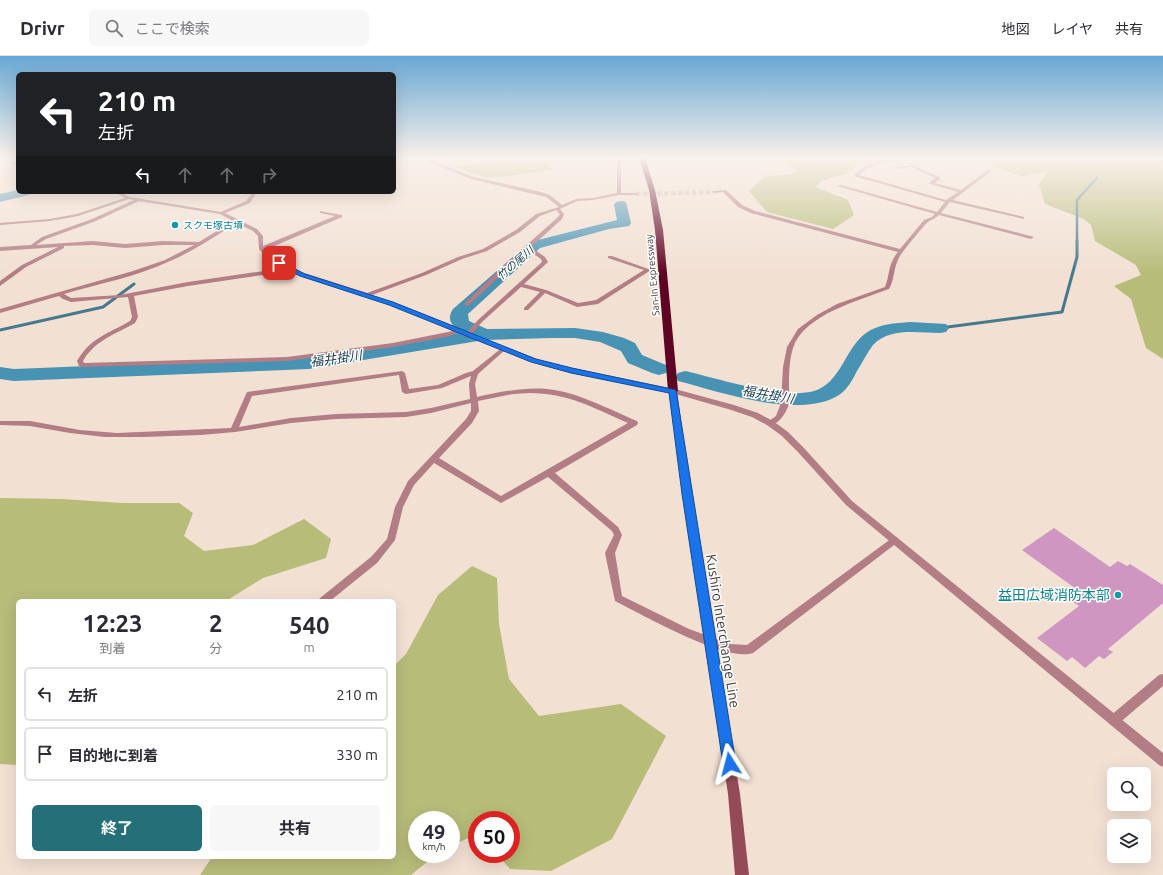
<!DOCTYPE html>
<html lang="ja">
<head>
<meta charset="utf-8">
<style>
	body { margin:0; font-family:Ubuntu,"Noto Sans JP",sans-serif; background:#f7f7f7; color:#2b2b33; height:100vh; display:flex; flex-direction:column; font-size:15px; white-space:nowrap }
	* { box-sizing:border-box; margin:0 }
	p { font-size:13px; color:#7c7c81 }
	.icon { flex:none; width:22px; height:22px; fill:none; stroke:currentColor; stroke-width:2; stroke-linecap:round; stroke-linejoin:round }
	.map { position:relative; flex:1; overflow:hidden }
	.drawer { position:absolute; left:16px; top:543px; width:380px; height:260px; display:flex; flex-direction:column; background:#fff; border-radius:6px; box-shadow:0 4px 16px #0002 }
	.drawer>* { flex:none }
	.guide { position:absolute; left:16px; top:16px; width:380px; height:122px; border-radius:6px; box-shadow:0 4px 16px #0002; background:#202124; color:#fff; overflow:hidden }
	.buttons { position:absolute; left:1107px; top:711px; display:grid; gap:8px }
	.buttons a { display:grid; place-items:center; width:44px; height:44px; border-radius:6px; background:#fff; box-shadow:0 4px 16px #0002; font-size:20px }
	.speed { position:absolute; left:408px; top:755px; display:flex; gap:8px; font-size:20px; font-weight:700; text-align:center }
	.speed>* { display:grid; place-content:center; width:52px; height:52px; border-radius:50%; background:#fff; box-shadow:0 4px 16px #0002; line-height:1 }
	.speed small { font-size:10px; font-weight:400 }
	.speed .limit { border:6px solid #d22; background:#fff; color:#111 }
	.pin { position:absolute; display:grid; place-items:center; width:34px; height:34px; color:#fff; margin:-17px; border-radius:8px; box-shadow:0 2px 6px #0006 }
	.me { position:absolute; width:44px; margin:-22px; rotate:351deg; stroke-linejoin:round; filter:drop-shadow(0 0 3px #0008) }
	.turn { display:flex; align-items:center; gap:14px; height:84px; padding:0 16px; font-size:18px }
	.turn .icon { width:52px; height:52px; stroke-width:2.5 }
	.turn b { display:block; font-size:28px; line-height:34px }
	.lanes { display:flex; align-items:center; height:38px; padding:0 16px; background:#0003; justify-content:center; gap:20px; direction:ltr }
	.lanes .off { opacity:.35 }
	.eta { display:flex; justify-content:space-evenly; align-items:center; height:68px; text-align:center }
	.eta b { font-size:24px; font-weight:700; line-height:28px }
	.cta { display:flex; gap:8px; margin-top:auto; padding:8px 16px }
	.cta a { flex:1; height:46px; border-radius:6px; background:#256f78; color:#fff; font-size:16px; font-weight:700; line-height:46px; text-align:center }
	.cta a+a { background:#f7f7f7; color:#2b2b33 }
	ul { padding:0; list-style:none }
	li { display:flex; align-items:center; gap:12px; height:54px; margin:0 8px 6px; padding:0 8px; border:2px solid #e1e1e2; border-radius:6px }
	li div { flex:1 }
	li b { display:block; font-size:15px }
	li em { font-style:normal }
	header { display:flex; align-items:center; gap:24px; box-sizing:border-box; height:56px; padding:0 20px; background:#fff; border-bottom:1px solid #e1e1e2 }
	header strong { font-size:19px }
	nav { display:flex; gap:22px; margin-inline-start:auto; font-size:14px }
	.search { width:280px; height:36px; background:#f7f7f7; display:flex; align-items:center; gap:10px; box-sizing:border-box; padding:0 14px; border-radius:6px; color:#7c7c81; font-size:15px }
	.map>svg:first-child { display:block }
	.green { fill:#b7bc79 }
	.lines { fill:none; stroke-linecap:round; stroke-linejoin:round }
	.stream-far1 { stroke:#46788e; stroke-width:2.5 }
	.stream { stroke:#46788e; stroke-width:3 }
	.river { fill:#4893b4; fill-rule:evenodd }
	.building { fill:#cf96c1 }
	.minor-tunnel { stroke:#cebfb3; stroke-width:4.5; stroke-dasharray:4.5 2.5; stroke-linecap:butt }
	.minor { fill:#b27d84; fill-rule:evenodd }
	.tertiary { fill:#b27d84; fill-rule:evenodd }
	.secondary { fill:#954a57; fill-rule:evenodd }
	.motorway { fill:#5e0523; fill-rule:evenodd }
	.route { fill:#1a73e8; stroke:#114b97 }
	.culture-dot { fill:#0f9aa8; stroke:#fff; stroke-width:1.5 }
	.labels { text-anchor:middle; stroke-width:3; stroke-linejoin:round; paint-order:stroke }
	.far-culture-label { font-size:10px; fill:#0d838f; stroke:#fff; text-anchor:start }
	.far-street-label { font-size:10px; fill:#403934; stroke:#fff }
	.far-water-label { font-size:11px; font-style:italic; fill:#163947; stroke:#fff }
	.water-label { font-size:13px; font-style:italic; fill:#163947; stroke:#fff }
	.near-culture-label { font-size:14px; fill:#0d838f; stroke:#fff; text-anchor:end }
	.near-street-label { font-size:14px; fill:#403934; stroke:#fff }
</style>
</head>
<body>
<header>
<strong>Drivr</strong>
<div class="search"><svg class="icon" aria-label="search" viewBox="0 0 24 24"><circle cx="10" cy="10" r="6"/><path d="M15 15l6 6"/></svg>ここで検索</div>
<nav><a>地図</a><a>レイヤ</a><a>共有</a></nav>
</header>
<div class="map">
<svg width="1163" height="819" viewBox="0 0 1163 819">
	<rect width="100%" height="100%" fill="#f2e0d3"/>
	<!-- green -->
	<g class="green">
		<polygon points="509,102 553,102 544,106 553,114 501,121 483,121 456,111"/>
		<polygon points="787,102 876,102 878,104 857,108 846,118 821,125 816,131 848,144 854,159 833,173 767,156 749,135 764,121 790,118 798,115 784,106"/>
		<polygon points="999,102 1163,102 1163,303 1146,292 1131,243 1114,230 1141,219 1136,209 1095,185 1091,169 1084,163 1045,148 1039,128 1044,122 1046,116 1021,120 997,112 993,108"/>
		<polygon points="0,442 62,443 122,447 179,447 193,457 184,480 204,495 253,489 304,463 331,483 326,502 263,522 226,545 18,545 18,709 0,708"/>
		<polygon points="472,510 497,522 499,568 509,623 539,660 621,648 666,680 612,783 551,815 510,813 497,798 511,798 511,764 477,764 477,778 451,790 451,764 417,764 417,798 437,798 411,819 200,819 212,801 394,801 394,610 406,598 438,539"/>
	</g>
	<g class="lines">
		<!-- stream-far1 -->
		<polyline class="stream-far1" points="1077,186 1077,144 1097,122"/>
		<!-- stream -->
		<g class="stream">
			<polyline points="940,272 1062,256 1077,201 1077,185"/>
			<polyline points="0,274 103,251 134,228"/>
		</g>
		<!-- river -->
		<g class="river">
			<polygon points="18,134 18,136 30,136 29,139 0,146 0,138"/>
			<path d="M621 145 626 146 631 167 629 170 609 173 540 192 468 258 469 265 487 273 575 272 603 276 624 282 635 287 642 299 666 309 669 313 666 317 659 319 652 317 628 307 621 295 600 286 575 282H551L484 284 309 313 14 325 0 323V311L14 313 309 301 464 276C454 272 445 265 453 253L530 186 617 164 614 149 616 146Z"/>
			<path d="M910 266 946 268 949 272 946 276 940 277C918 277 890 271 873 289 867 297 862 307 857 315 853 323 847 334 839 339 799 364 721 336 678 325L675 321 678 317 685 315C717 322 783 344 814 335 841 327 845 292 866 277 878 268 896 267 910 266Z"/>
		</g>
	</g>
	<!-- building -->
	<polygon class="building" points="1054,472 1110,511 1118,505 1127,510 1130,508 1163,529 1163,547 1108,593 1113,596 1104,603 1099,600 1085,612 1072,601 1067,605 1037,582 1079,550 1069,543 1079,535 1022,494"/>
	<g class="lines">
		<!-- minor-tunnel -->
		<polyline class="minor-tunnel" points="636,138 714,136"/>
		<!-- minor -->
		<g class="minor">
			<polygon points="0,102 18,108 18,110 0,104"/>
			<path d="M419 102H426L474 121 541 136 550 139 562 149 576 143 593 142 617 137V102H621V137H636L638 138V139H619L593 144 577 145 560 153 564 158 562 163 531 191 545 201 548 206 524 228 546 234 578 247 596 244 644 214 608 202V200H612L651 214 598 248 577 251 545 237 528 254H524V252L540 236 521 231 482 266 470 280H466L458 277 446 281 393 291 287 305 81 311 79 310 77 305C91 281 108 278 130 265L132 261 128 241 71 246 63 243 59 240 0 257V253L133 215 165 204 194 189H163L125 192 93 189 64 190V192L26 211 0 230V225L22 209 58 191 0 195V191L31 189 42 181 92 163 134 144 129 143 78 160 50 165 0 169V167L50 163 77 158 125 142 114 136H120L130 141 221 156 246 145 253 136H257L250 147 225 157 257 173 263 180V190L335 160 320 157V155L342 159V161L272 191 264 193 271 200 295 214 367 237 422 217 458 201 483 193 516 174 536 158 559 151 546 141 471 123ZM139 145 220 158 233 165 199 186 163 185 125 188 93 185 36 189 46 183 96 165ZM556 154 560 158 558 161 500 213 464 248 467 250 469 249 528 194 541 203 542 206 478 264 467 276 429 260 372 239 426 219 462 203 487 195 520 176 540 160ZM237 167 253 175 258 180 259 193 267 202 284 212 188 226 120 239 71 242 64 238C98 228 139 220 170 205 194 195 215 180 237 167ZM289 215 365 240 425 262 453 275 393 287 287 301 84 307 83 305C95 284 116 278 135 267L138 261 134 240 188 230Z"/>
			<path d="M922 102C915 105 907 105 900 105 886 105 869 109 859 119L946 144 958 136 930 128V126L935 122 911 111 896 113 894 112 912 109 940 121V123L935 127 961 134 988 114H990V116L953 144 1024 161V163L950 146 941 157 1034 181 1031 183 939 159C935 163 932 163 928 166 924 169 903 195 900 200 893 211 895 223 889 233 860 244 803 259 793 292 789 305 789 318 789 331 789 336 790 342 789 347 787 356 778 371 767 369L766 367 776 360 781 347 783 311 787 291 798 273 817 259 837 248 885 231C890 219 888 207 898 196L751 157 738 151 723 136 714 137 712 136 714 135 726 134 742 149 755 155 900 193 924 164 932 161 935 158 837 130 841 129 937 156 945 146 854 120C870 101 899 102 922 102Z"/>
			<path d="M503 291 505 292V294L478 318 475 328 477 341C499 336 524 331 547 333 578 336 608 353 637 365L638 367 637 369 555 417 618 471 622 479 615 497 622 540 689 573 730 588 747 589 892 482 895 481 898 482 899 484 898 486 753 597C727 607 641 558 615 545L605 497 614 479 612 475 548 421 501 447 434 407 414 429 403 451 395 484 377 507 330 545H318L320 542 371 501 387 483 395 451 408 425 466 363 471 355V347L431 357 406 361 336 363 291 367 235 376 201 379 143 381H105L70 377 30 370 0 369V365H30L80 374 117 377 231 372 247 336 402 315 405 317 409 333 438 329 466 317 473 315ZM399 319 402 336 406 338 442 332 471 320 469 328 470 343 431 352 406 356 336 358 291 362 239 371 252 340ZM529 337C568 337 594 352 628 367L501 440 439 402 472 367 479 355 478 345 513 338Z"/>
			<polygon points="1163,618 1163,630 1118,668 1114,670 1110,668 1108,664 1110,660 1159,619"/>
		</g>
		<!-- tertiary -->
		<polygon class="tertiary" points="468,277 536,303 572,312 675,333 734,349 758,357 773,365 788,376 803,391 852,445 1163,697 1163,711 1159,709 846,449 797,395 782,380 767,369 752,361 728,353 672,337 571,316 532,305 466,280 466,278"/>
		<!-- secondary -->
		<polygon class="secondary" points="671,333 673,333 677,335 691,438 740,738 749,819 735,819 728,738 683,438 669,335"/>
		<!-- motorway -->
		<polygon class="motorway" points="639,102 645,102 655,134 663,174 678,335 673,338 668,335 655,174 649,134"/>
	</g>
	<!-- sky -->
	<linearGradient id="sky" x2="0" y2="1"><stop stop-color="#68a7d3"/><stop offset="0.47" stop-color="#f9f1eb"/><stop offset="1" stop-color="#f9f1eb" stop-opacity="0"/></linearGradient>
	<rect width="1163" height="217" fill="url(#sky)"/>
	<!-- route -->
	<polygon class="route" points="277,206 281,206 305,218 393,246 536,303 572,312 676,334 736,708 734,713 730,715 725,713 723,708 682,438 669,337 571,317 531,306 389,249 300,220 277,208"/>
	<!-- markers -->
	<g class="culture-dot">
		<circle cx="175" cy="169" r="4"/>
		<circle cx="1118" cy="539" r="4"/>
	</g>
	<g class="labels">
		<!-- far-culture labels -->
		<g class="far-culture-label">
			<text x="183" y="173">スクモ塚古墳</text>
		</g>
		<!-- far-street labels -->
		<g class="far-street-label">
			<text transform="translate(652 219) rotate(-95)" y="4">San-In Expressway</text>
		</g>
		<!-- far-water labels -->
		<g class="far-water-label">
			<text transform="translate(515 207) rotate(-41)" y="4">竹の尾川</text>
		</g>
		<!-- water labels -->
		<g class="water-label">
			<text transform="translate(336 302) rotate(-8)" y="5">福井掛川</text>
			<text transform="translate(768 338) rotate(10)" y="5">福井掛川</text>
		</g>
		<!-- near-culture labels -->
		<g class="near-culture-label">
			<text x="1110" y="544">益田広域消防本部</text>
		</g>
		<!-- near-street labels -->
		<g class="near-street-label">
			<text transform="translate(723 575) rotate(81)" y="5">Kushiro Interchange Line</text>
		</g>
	</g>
</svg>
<div class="buttons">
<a><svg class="icon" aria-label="search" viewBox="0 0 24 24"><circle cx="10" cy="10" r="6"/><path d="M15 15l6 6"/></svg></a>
<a><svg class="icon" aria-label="layers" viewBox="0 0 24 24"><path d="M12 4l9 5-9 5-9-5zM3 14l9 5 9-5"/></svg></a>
</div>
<div class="speed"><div>49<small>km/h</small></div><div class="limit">50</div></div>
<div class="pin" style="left:279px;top:207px;background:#d93025"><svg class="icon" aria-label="arrive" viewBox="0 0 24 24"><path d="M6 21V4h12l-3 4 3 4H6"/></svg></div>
<svg class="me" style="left:730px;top:708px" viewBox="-20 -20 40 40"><path d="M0-17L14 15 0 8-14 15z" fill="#1a73e8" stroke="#fff" stroke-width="4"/></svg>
<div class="guide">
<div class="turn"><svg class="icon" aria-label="left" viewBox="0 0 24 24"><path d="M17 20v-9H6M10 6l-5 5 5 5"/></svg><div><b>210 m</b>左折</div></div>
<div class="lanes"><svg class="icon" aria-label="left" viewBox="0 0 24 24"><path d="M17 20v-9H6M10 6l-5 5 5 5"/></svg><svg class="icon off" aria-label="ahead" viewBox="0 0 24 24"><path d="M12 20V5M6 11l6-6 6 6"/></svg><svg class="icon off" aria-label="ahead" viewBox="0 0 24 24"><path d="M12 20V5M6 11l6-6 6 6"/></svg><svg class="icon off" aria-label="right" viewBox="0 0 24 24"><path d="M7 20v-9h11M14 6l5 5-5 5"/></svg></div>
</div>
<section class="drawer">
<div class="eta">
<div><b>12:23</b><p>到着</p></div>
<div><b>2</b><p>分</p></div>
<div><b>540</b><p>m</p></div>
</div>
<ul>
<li><svg class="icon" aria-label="left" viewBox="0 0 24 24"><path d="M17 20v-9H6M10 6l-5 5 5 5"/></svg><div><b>左折</b></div><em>210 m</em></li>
<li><svg class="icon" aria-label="arrive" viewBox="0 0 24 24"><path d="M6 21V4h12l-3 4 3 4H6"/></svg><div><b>目的地に到着</b></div><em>330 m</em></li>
</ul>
<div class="cta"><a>終了</a><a>共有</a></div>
</section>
</div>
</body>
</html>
